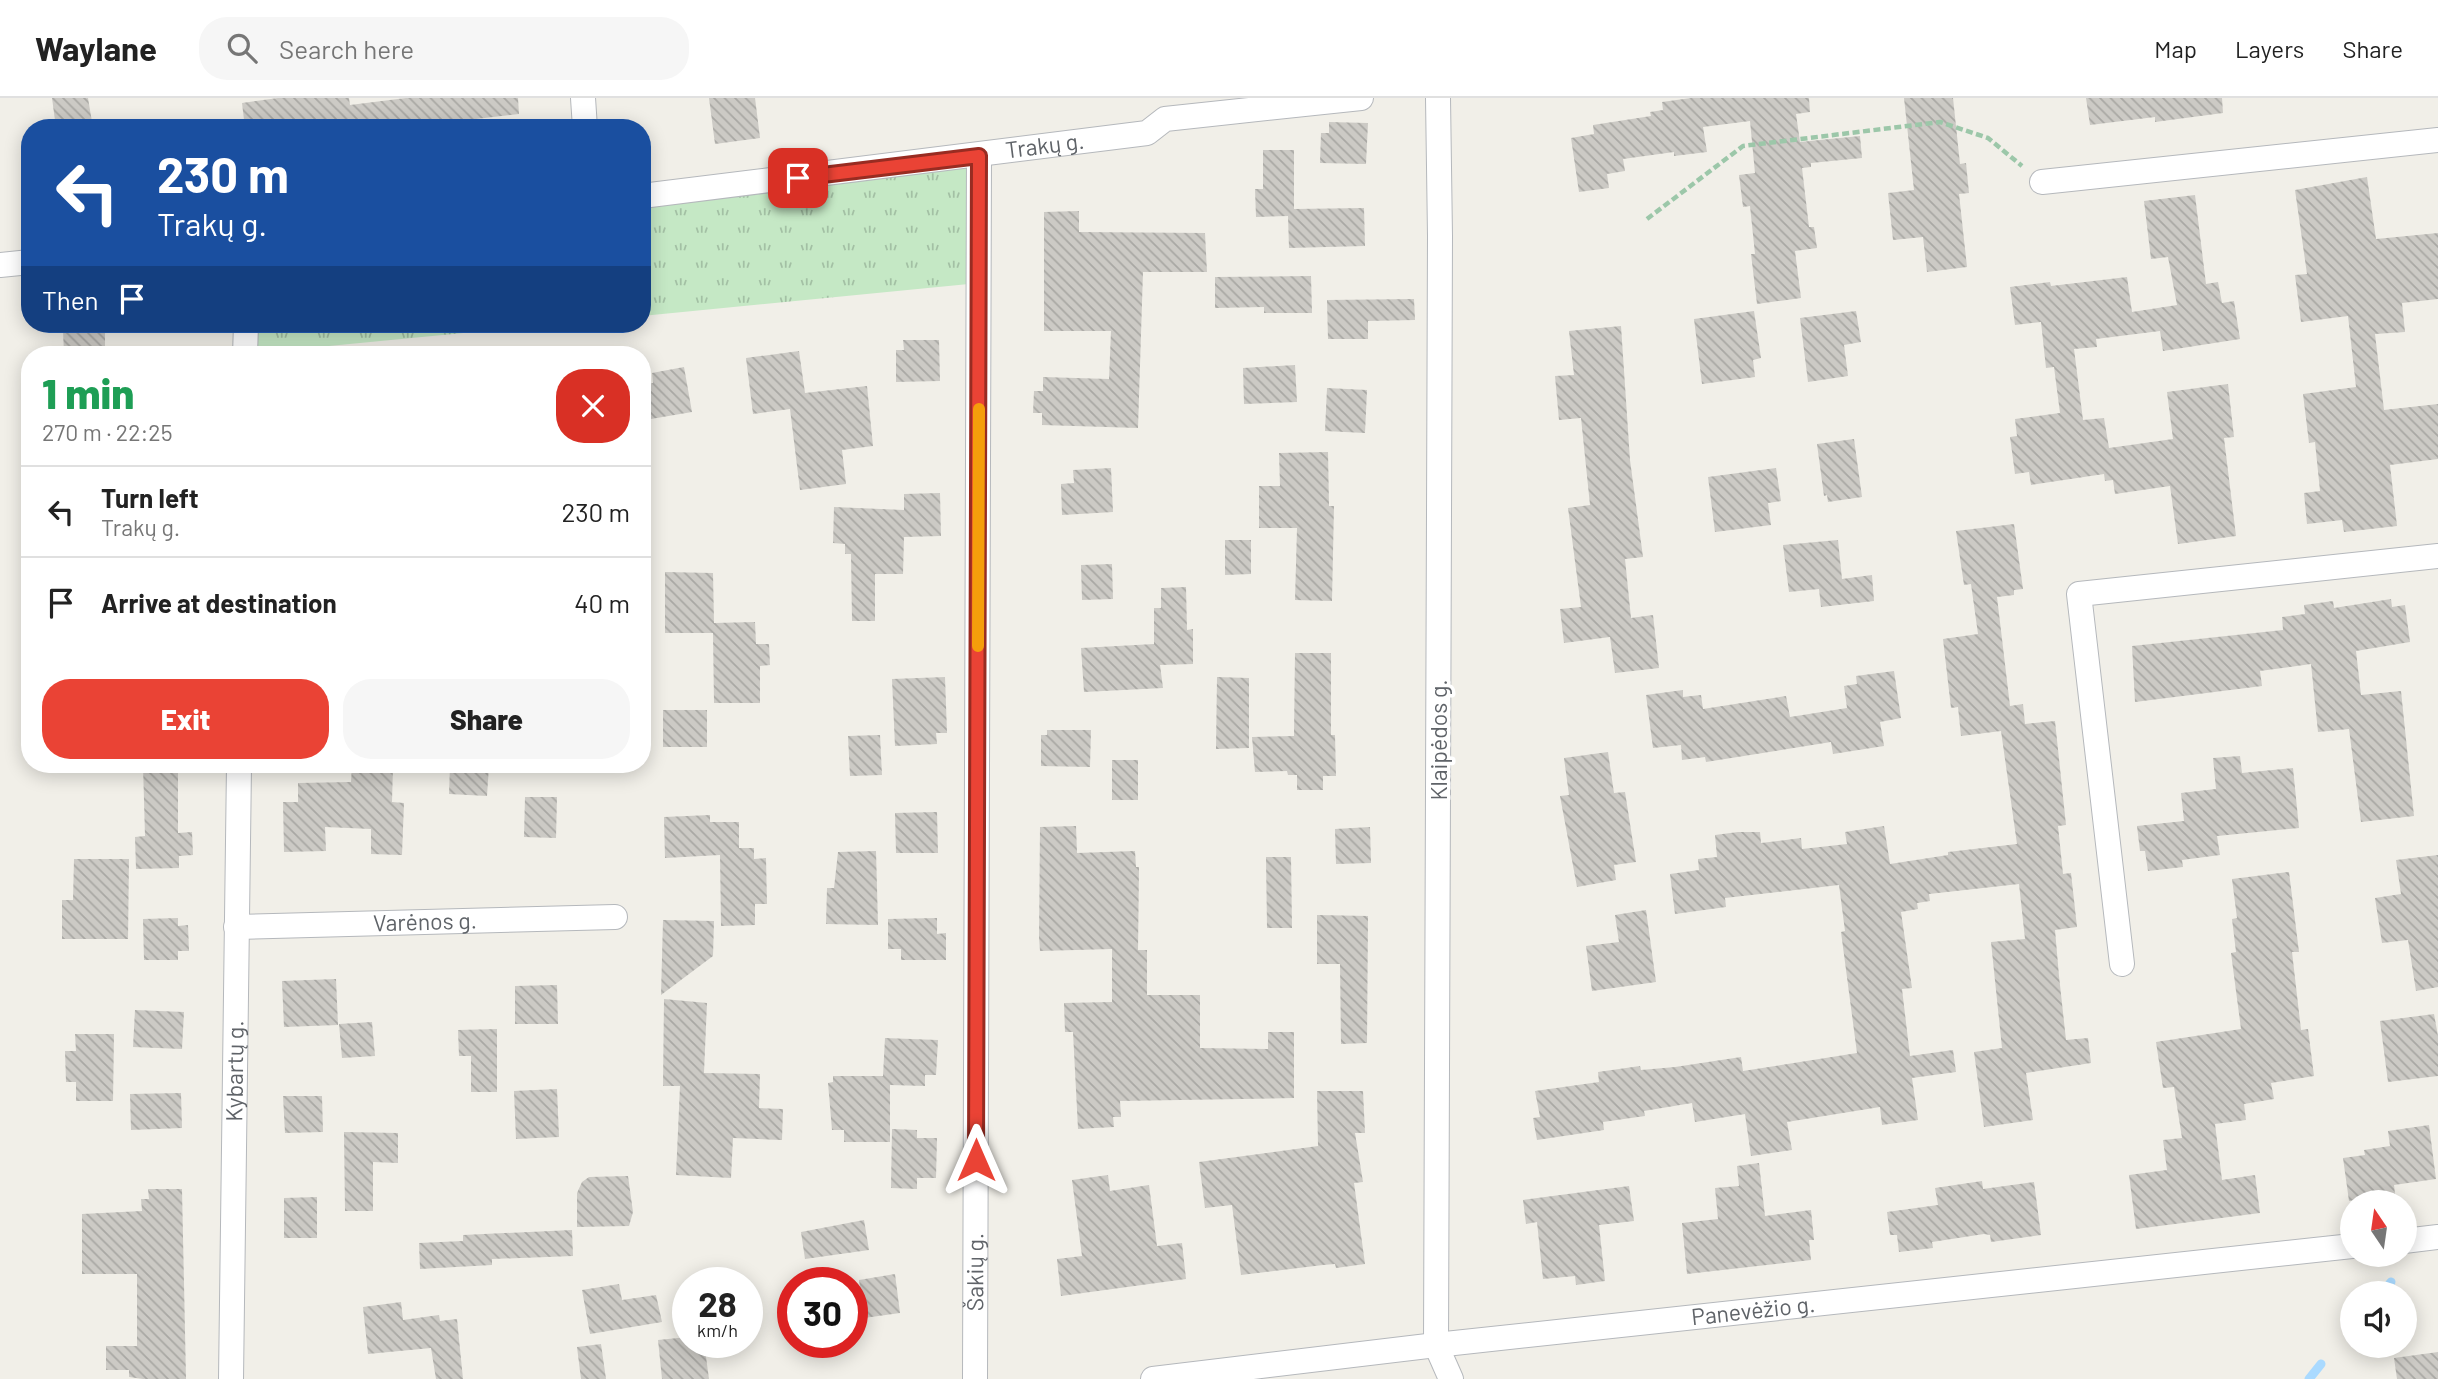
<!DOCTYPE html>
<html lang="en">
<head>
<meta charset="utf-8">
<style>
	body { margin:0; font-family:Barlow,sans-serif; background:#f6f6f6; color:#222; height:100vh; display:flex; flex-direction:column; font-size:26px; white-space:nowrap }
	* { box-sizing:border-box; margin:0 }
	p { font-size:23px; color:#767676 }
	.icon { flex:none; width:38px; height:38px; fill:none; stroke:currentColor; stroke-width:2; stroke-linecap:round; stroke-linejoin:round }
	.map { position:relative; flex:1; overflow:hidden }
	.drawer { position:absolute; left:21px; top:248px; width:630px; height:427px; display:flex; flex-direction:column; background:#fff; border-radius:28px; box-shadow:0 4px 18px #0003 }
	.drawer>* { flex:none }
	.banner { position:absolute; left:21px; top:21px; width:630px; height:214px; border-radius:28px; box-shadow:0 4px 18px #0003; background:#1a4fa0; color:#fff; overflow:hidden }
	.needle { width:46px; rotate:347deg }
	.controls { position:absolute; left:2340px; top:1092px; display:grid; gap:14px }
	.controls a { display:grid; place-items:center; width:77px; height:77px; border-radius:50%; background:#fff; box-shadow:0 4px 18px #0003; font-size:35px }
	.speed { position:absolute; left:672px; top:1169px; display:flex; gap:14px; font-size:35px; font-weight:700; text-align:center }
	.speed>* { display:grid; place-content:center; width:91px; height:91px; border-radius:50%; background:#fff; box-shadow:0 4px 18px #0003; line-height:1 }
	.speed small { font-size:18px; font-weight:400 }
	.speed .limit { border:10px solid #d22; background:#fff; color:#111 }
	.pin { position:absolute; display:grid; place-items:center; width:60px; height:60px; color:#fff; margin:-30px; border-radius:14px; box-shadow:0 4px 10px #0006 }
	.me { position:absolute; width:77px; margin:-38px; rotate:0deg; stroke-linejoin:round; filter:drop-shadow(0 0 5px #0008) }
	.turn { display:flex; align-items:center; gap:24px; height:147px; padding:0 21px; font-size:32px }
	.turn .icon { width:91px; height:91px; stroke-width:2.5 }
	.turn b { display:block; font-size:49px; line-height:60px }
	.then { display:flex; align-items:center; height:66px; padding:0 21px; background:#0003; gap:14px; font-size:26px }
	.round { display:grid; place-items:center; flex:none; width:74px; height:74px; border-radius:28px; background:#f6f6f6 }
	.summary { display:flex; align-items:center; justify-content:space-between; height:119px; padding:0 21px }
	h1 { font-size:42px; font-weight:800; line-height:52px; color:#1e9e55 }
	.primary-button { display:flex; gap:14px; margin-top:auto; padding:14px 21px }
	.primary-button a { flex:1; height:80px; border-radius:28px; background:#ea4335; color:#fff; font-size:28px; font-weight:800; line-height:80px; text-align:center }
	.primary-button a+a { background:#f6f6f6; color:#222 }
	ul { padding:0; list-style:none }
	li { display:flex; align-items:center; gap:21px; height:91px; padding:0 21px; border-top:2px solid #e0e0e0 }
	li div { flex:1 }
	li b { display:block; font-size:26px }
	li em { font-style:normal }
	header { display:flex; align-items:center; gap:42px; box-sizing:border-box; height:98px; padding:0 35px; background:#fff; border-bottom:2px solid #e0e0e0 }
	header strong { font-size:33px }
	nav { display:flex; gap:38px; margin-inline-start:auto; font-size:24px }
	.search { width:490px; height:63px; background:#f6f6f6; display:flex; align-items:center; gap:18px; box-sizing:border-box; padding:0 24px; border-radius:28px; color:#767676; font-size:26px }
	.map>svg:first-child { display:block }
	.park { fill:url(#park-tufts) }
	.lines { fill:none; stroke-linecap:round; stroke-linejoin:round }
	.stream { stroke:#aadaff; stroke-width:9 }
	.building { fill:url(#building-back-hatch) }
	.street-casing { stroke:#b5b8bc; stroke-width:26 }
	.path { stroke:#9cc7a9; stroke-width:4.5; stroke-dasharray:7 3.5; stroke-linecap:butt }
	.street { stroke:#fff; stroke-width:24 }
	.route-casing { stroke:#982c22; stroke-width:18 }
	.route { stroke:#ea4335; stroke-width:12 }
	.slow { stroke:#f59e0b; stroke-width:12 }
	.labels { text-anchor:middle; stroke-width:7; stroke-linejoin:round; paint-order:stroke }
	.street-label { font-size:23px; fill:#5f6368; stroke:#fff }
</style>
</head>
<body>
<header>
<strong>Waylane</strong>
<div class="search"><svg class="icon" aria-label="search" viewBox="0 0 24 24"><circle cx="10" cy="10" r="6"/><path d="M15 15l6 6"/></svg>Search here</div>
<nav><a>Map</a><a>Layers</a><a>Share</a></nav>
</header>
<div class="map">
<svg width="2438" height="1281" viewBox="0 0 2438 1281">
	<defs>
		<pattern id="park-tufts" width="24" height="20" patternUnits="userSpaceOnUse" patternTransform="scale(1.75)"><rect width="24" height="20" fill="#c5e8c5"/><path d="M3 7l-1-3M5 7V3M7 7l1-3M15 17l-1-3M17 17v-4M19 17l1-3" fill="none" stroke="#a3c0a4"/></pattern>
		<pattern id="building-back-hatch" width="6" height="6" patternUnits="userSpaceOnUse" patternTransform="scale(1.75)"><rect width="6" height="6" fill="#cccac5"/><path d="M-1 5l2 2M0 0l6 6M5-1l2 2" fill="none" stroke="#a9a8a4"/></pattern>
	</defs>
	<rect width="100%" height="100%" fill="#f1efe8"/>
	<!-- park -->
	<g class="park">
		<polygon points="979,58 979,185 642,218 642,96"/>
		<polygon points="246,226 558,226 245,256"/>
	</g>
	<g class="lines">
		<!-- stream -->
		<g class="stream">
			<polyline points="2382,1195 2391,1184"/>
			<polyline points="2309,1281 2321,1266"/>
		</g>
	</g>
	<!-- building -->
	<g class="building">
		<polygon points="52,0 88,0 93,30 56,30"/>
		<polygon points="278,0 349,0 350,7 406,0 518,0 519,16 459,23 459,28 448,30 245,30 242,5"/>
		<polygon points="709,0 755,0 760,40 715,46"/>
		<polygon points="1691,0 1809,0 1810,14 1796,16 1800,44 1860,38 1862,60 1811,65 1811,69 1802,70 1809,129 1814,129 1817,150 1795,153 1801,200 1757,206 1751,156 1755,156 1750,108 1743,109 1739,77 1755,75 1750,23 1703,29 1707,54 1674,58 1674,54 1623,61 1625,73 1607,76 1609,90 1579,94 1571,40 1594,36 1593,27 1651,18 1650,14 1663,12 1662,4"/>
		<polygon points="1904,0 1953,0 1960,66 1966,65 1969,95 1959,96 1967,169 1927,174 1923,139 1893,142 1888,95 1914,92"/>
		<polygon points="2086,0 2222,0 2223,15 2155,24 2155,19 2090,27"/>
		<polygon points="1329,24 1368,25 1366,66 1320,65 1321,35 1329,35"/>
		<polygon points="1263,52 1294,52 1294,111 1364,110 1365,148 1289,150 1288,118 1256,119 1255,91 1263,91"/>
		<polygon points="2367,79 2376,141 2438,135 2438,201 2402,205 2405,234 2375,236 2384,312 2438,306 2438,361 2390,367 2397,428 2344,434 2342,422 2307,426 2304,395 2320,393 2315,344 2309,345 2303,296 2356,289 2348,218 2301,224 2295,177 2307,176 2295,92"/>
		<polygon points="2195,97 2206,186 2218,184 2222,205 2234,203 2240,241 2163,253 2160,233 2096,241 2097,249 2074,251 2083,322 2104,320 2109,350 2173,341 2167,294 2228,286 2234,339 2224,340 2236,438 2178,446 2170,388 2115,396 2113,382 2105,383 2104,376 2031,387 2029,374 2015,376 2010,339 2017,338 2015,321 2060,315 2054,269 2046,270 2041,224 2015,227 2010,189 2050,184 2051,188 2127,179 2132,214 2177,207 2168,159 2151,161 2144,103"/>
		<polygon points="1079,113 1079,134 1205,135 1207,174 1143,174 1138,330 1042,327 1042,315 1033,315 1034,293 1043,293 1043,279 1109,281 1111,233 1044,233 1044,114"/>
		<polygon points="1311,178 1312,215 1264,215 1264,209 1215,210 1215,179"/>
		<polygon points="1414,201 1415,222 1368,223 1368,241 1328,241 1327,202"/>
		<polygon points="1754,213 1761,260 1753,262 1755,279 1702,286 1694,221"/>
		<polygon points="1856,213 1861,244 1844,247 1848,278 1808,284 1800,220"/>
		<polygon points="1621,228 1630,362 1643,459 1625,461 1631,520 1653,517 1659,570 1615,575 1610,539 1564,545 1560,511 1581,509 1568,410 1590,407 1581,320 1559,322 1555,278 1574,277 1569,233"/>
		<polygon points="63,232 105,232 105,257 64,257"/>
		<polygon points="903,242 939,242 940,283 896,284 896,252 904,252"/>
		<polygon points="799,253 805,295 867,288 873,348 842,352 846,386 800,392 790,311 753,316 746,260"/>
		<polygon points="1295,267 1297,304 1244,306 1243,270"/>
		<polygon points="684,269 692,314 645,322 642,287 653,285 652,275"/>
		<polygon points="1327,290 1367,292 1365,335 1325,333"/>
		<polygon points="1854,341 1862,399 1828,404 1827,397 1824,398 1817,346"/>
		<polygon points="1328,354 1329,408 1334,408 1332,503 1295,502 1297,430 1259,430 1259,388 1280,388 1279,355"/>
		<polygon points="1111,370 1113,414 1062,417 1061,386 1074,385 1073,372"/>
		<polygon points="1776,370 1781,403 1768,405 1771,427 1715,434 1708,379"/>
		<polygon points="940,395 941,438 904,439 903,476 875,476 875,523 852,523 851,456 845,456 845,446 833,445 834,409 904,412 904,396"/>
		<polygon points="2014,426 2023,491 2014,492 2014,497 1997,499 2010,608 2023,606 2025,626 2055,623 2066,727 2058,728 2063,776 2071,775 2077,829 2055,832 2059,878 2066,942 2088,940 2091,965 2026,975 2033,1022 1984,1029 1974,954 2002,950 1991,844 2025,841 2019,786 1929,796 1930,803 1917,805 1918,811 1901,814 1912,890 1902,891 1910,958 1953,952 1956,974 1912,980 1918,1022 1882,1027 1880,1009 1787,1024 1792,1052 1751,1058 1745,1016 1695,1024 1692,1005 1644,1013 1645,1018 1603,1024 1604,1032 1537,1042 1533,1020 1540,1019 1535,993 1599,984 1598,974 1640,968 1641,972 1675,969 1741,959 1743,973 1857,955 1841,834 1845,833 1839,787 1725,800 1726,809 1675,816 1670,776 1699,772 1698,761 1717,759 1715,737 1738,734 1760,734 1761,745 1801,740 1802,751 1847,746 1845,734 1884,728 1890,766 1948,757 1948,754 2017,746 2001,633 1961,638 1958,609 1951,610 1943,541 1978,536 1971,486 1964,487 1956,433"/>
		<polygon points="1225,442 1251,442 1251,476 1225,477"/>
		<polygon points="1838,442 1842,481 1872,477 1874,503 1821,509 1819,491 1789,494 1783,447"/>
		<polygon points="1112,466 1113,501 1082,502 1081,467"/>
		<polygon points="665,474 713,475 714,525 755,524 756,546 769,546 770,567 760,568 760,605 714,605 713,535 665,535"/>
		<polygon points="1186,489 1187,532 1193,531 1193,566 1160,567 1163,590 1084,594 1081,550 1154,546 1154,510 1161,510 1161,490"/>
		<polygon points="2391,501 2392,509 2405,507 2410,544 2356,553 2361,597 2401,593 2414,718 2361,724 2349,631 2318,634 2311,566 2260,573 2262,588 2135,604 2132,548 2283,532 2282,519 2305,516 2304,507 2333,503 2334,510"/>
		<polygon points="1295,555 1331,555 1331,637 1335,637 1336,678 1323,678 1323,692 1297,692 1297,677 1288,677 1287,673 1255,674 1252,639 1294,638"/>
		<polygon points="1894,573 1901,620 1880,624 1884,648 1833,656 1831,644 1706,664 1705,659 1682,662 1681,647 1653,650 1646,597 1683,592 1683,599 1701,597 1703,611 1786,598 1790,619 1847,610 1844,588 1857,586 1856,578"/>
		<polygon points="945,579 947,635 936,635 937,646 895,648 892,581"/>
		<polygon points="1217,579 1249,580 1249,650 1216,651"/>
		<rect x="663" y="612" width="44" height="37"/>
		<polygon points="1047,632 1091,632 1090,669 1041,668 1041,637 1047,637"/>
		<polygon points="880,637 882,677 850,678 848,638"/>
		<polygon points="1608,654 1614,695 1625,694 1636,764 1614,767 1616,782 1577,789 1560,698 1569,697 1564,660"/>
		<polygon points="2240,658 2242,675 2293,670 2299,730 2217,738 2220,757 2182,762 2183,769 2148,773 2145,753 2140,753 2137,728 2184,723 2181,695 2216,691 2213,660"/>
		<rect x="1112" y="662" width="26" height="40"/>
		<polygon points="143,667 178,667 178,735 192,734 193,757 179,758 179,770 136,771 135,739 145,738"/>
		<polygon points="352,667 393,669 392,704 404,705 402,757 371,756 371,731 325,729 326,753 284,754 283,704 298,704 298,685 351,684"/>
		<polygon points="450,667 489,667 487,698 449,696"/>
		<polygon points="525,699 557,699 556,740 524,739"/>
		<polygon points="937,714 938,755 896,755 895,715"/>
		<polygon points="710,717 710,724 739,724 739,750 754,750 754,761 766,760 767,806 755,806 755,827 721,828 720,757 665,760 664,719"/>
		<polygon points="1076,728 1077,755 1135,753 1136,769 1139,769 1138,852 1147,852 1147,897 1200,897 1200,950 1268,951 1268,934 1294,934 1294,1000 1120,1003 1121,1019 1113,1019 1114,1029 1078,1031 1073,934 1065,934 1064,905 1112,904 1112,851 1040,853 1039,839 1040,729"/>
		<polygon points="1370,729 1371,765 1336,766 1335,731"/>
		<polygon points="876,753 878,827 826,826 827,790 834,790 838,754"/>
		<polygon points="2438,757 2438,889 2416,893 2408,842 2382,845 2375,800 2401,796 2396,762"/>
		<polygon points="1266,759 1291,759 1292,830 1267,830"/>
		<polygon points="74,761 129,761 128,841 62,841 62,802 73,802"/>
		<polygon points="2289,774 2299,854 2292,854 2301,932 2308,931 2314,978 2271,985 2274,1001 2244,1006 2246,1022 2215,1026 2222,1082 2255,1077 2260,1115 2136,1131 2129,1077 2167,1072 2163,1042 2182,1040 2174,989 2163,990 2156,944 2241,931 2231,855 2236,854 2232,821 2237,820 2232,781"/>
		<polygon points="1646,812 1656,884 1592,893 1586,848 1619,844 1615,817"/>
		<polygon points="1317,817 1368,818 1367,945 1341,946 1340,866 1317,866"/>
		<polygon points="178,820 178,828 188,827 189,853 178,853 178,862 144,862 143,821"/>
		<polygon points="937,820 937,836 946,835 946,862 901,862 901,851 888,851 888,821"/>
		<polygon points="663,822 714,823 713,858 661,897"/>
		<polygon points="336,881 338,927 284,929 282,883"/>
		<polygon points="557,887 558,926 515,926 515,888"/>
		<polygon points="664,901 707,905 704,975 760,976 759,1010 783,1011 782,1042 733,1040 731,1080 676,1077 680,988 663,988"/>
		<polygon points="135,912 184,914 182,951 133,949"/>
		<polygon points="2434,916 2438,938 2438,978 2388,984 2380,923"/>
		<polygon points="372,924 375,958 342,960 339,926"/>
		<polygon points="497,931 497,994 471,994 471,958 459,958 458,932"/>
		<polygon points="75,936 114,936 113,1003 76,1003 76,984 66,984 65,953 76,953"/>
		<polygon points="885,940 938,942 936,977 925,977 925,988 890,987 890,1044 844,1044 844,1032 832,1032 828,985 833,984 833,978 883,978"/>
		<polygon points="557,991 559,1039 516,1041 514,993"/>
		<polygon points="1317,993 1363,993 1365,1035 1355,1035 1363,1084 1354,1085 1365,1166 1336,1170 1335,1166 1323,1167 1241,1177 1232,1107 1205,1110 1199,1064 1318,1048"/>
		<polygon points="181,995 182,1030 131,1032 130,996"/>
		<polygon points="283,998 322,998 323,1034 285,1035"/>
		<polygon points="2429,1027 2436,1081 2394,1087 2395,1096 2349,1103 2343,1060 2365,1057 2364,1052 2390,1048 2388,1033"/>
		<polygon points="892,1031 917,1032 917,1040 937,1040 936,1080 917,1080 917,1091 891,1090"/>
		<polygon points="344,1034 398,1035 398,1065 373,1064 373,1113 345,1113"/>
		<polygon points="1759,1065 1765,1118 1811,1112 1814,1142 1809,1142 1811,1162 1687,1176 1682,1125 1718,1121 1715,1090 1739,1088 1737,1068"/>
		<polygon points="1108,1077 1110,1093 1149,1087 1157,1148 1182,1145 1186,1181 1061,1198 1057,1161 1082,1158 1072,1082"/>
		<polygon points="628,1078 633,1114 629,1128 577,1129 577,1095 582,1084 589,1079"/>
		<polygon points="1982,1083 1983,1091 2034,1084 2041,1137 1991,1144 1990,1137 1984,1136 1932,1144 1933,1150 1899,1154 1897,1137 1890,1137 1887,1114 1938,1107 1935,1090"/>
		<polygon points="1629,1088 1634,1123 1599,1127 1605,1183 1576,1187 1575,1178 1543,1181 1537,1124 1526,1126 1523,1102"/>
		<polygon points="148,1091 182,1091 186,1281 143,1281 129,1279 129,1272 106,1272 106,1248 137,1248 137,1176 82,1176 82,1116 142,1113 141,1101 149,1101"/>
		<polygon points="317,1099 317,1140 284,1140 284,1100"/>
		<polygon points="864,1122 869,1152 805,1161 801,1134"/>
		<polygon points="572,1132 573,1158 492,1161 492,1167 420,1171 419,1145 463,1143 463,1137"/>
		<polygon points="895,1176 900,1215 864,1220 859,1182"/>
		<polygon points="619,1186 622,1202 656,1197 662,1224 590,1236 582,1192"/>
		<polygon points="401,1204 403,1222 439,1217 440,1223 457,1221 463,1281 436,1281 431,1250 368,1256 363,1209"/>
		<polygon points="688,1239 688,1244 704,1244 709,1281 662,1281 658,1242"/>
		<polygon points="601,1246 606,1281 581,1281 577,1249"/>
		<polygon points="2438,1254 2438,1281 2397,1281 2394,1260"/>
	</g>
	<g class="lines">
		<defs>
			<g id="street">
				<polyline points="583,0 585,30"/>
				<polyline points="1438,0 1440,138 1436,1247 1451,1281"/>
				<polyline points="2042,84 2438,42"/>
				<path id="s1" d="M642 98 1147 35 1165 21 1361 0"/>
				<polyline points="0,167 30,164"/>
				<polyline points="245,257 246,226"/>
				<path id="s2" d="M236 829 615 819"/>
				<polyline points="2122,866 2079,496 2438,458"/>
				<polyline points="2404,1143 2438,1139"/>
				<path id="s3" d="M231 1281 239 667"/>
				<path id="s4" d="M975 1281 979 58"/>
				<path id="s5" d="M1153 1281 1436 1247 2352 1148"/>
			</g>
		</defs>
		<!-- street casing -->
		<use href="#street" class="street-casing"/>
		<!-- path -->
		<polyline class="path" points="1647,121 1743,48 1940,24 1988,40 2022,68"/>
		<!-- street -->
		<use href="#street" class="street"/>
	</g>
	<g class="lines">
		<defs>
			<polyline id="route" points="798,80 979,58 976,1062"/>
		</defs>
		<!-- route casing -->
		<use href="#route" class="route-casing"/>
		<!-- route -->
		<use href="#route" class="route"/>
		<!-- slow -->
		<polyline class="slow" points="978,548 979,311"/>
	</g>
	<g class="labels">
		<!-- street labels -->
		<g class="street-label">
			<text dy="8" stroke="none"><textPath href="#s1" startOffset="406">Trakų g.</textPath></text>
			<text transform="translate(1439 642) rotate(-90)" y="8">Klaipėdos g.</text>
			<text dy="8" stroke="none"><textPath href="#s2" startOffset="189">Varėnos g.</textPath></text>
			<text dy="8" stroke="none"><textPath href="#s3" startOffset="308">Kybartų g.</textPath></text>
			<text dy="8" stroke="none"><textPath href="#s4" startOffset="107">Šakių g.</textPath></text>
			<text dy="8" stroke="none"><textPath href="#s5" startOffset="604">Panevėžio g.</textPath></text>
		</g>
	</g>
</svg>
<div class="controls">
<a><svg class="needle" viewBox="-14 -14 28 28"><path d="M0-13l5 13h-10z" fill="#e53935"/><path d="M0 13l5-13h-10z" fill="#767676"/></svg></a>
<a><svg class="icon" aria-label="sound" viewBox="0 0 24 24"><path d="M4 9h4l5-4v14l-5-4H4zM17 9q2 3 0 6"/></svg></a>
</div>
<div class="speed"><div>28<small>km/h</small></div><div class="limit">30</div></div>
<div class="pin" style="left:798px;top:80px;background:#d93025"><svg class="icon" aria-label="arrive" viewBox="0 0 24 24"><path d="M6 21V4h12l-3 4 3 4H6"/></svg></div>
<svg class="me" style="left:976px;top:1062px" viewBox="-20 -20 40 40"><path d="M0-17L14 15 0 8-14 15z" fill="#ea4335" stroke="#fff" stroke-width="4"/></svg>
<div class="banner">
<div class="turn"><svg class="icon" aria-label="left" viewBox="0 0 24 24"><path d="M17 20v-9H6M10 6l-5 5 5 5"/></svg><div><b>230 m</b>Trakų g.</div></div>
<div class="then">Then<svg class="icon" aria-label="arrive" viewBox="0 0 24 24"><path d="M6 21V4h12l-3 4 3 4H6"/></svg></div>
</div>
<section class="drawer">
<div class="summary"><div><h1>1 min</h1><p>270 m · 22:25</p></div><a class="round" style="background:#d93025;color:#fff"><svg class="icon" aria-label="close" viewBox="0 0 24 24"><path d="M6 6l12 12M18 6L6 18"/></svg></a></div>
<ul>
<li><svg class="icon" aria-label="left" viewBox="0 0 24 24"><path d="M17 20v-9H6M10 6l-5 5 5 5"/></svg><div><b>Turn left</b><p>Trakų g.</p></div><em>230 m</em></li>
<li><svg class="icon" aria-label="arrive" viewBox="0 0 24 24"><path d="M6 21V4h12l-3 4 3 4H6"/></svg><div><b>Arrive at destination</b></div><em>40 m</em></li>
</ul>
<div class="primary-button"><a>Exit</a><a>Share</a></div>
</section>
</div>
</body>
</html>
